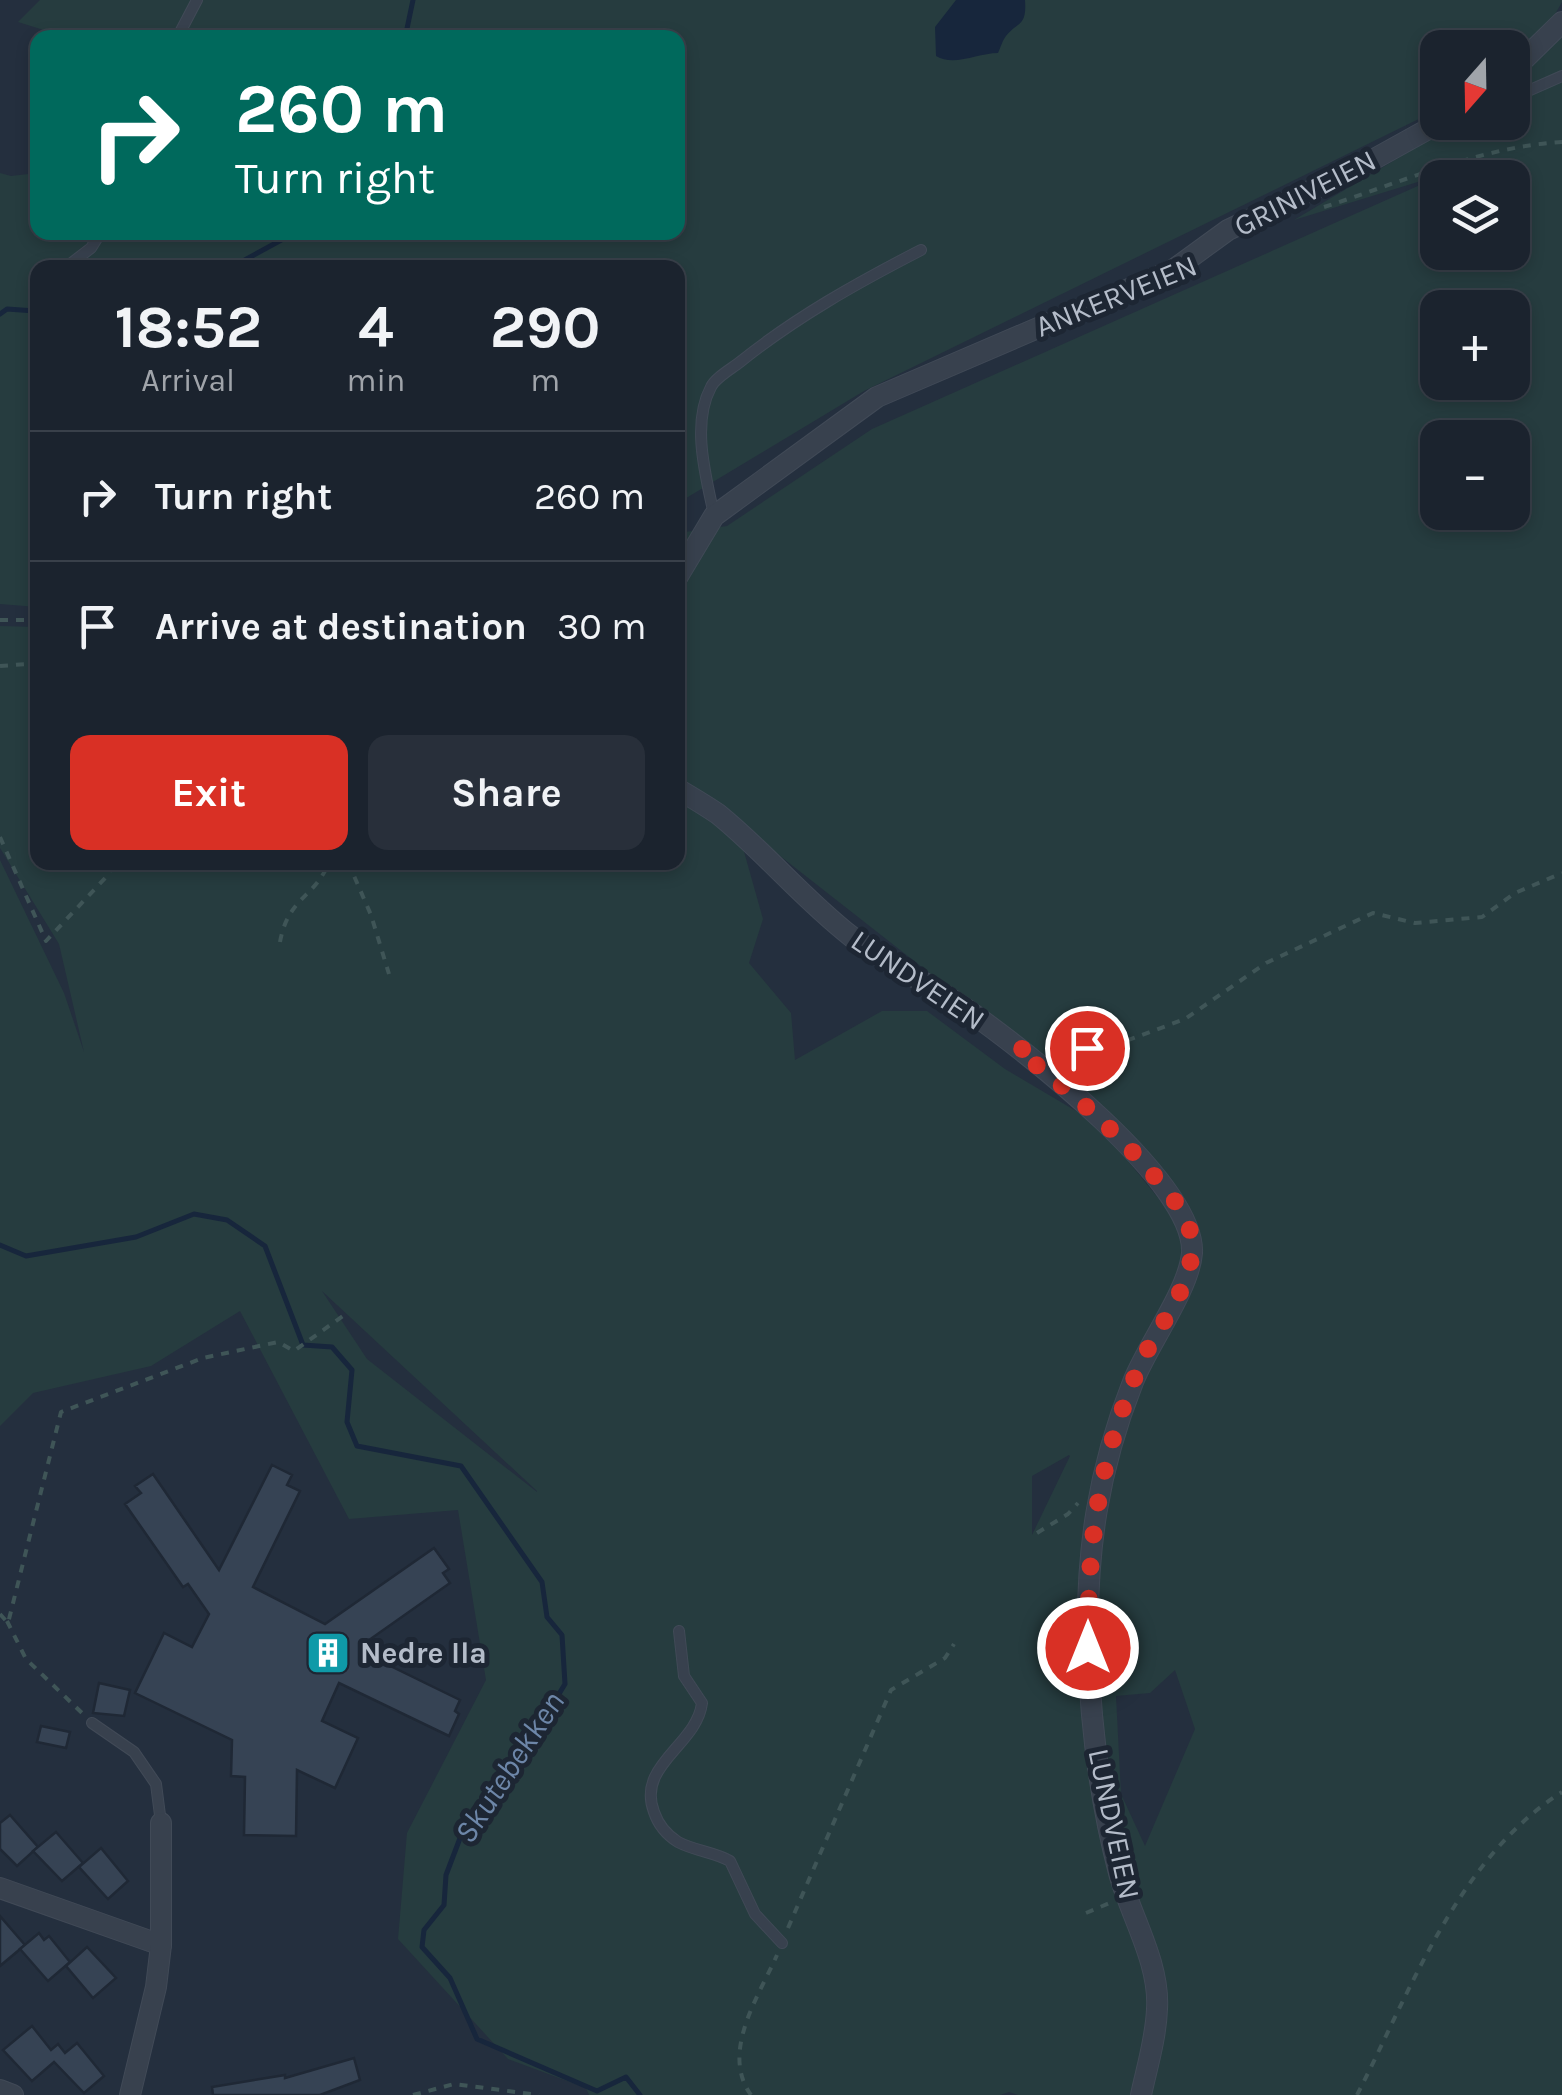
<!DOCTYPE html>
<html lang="en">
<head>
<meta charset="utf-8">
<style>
	body { margin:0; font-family:Karla,sans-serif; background:#282f3a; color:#f1f3f6; height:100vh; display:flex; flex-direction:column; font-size:38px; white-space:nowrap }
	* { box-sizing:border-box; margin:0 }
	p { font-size:32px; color:#a0a4aa }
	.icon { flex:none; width:55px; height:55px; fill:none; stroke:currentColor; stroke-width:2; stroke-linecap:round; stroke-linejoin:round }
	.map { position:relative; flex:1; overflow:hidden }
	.side { position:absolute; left:30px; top:260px; width:655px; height:610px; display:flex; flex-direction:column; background:#1b232e; border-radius:20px; box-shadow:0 5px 15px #0003,0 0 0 2px #39404a }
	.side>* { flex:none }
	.top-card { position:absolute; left:30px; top:30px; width:655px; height:210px; border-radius:20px; box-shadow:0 5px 15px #0003,0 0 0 2px #39404a; background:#00695c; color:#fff; overflow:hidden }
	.needle { width:65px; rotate:200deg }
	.fabs { position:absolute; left:1420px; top:30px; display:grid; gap:20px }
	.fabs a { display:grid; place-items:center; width:110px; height:110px; border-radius:20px; background:#1b232e; box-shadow:0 5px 15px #0003,0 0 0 2px #39404a; font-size:50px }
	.pin { position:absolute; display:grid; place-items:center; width:85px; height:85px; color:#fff; margin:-42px; border:5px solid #fff; border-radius:50%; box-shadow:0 2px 10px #0007 }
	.me { position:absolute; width:110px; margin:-55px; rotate:0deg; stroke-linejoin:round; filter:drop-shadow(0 0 8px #0008) }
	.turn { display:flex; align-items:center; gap:35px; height:210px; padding:0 40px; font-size:45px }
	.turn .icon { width:130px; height:130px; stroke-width:2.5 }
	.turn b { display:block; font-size:70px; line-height:85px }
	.eta { display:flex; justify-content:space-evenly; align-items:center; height:170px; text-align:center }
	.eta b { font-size:60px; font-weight:700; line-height:70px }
	.action { display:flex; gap:20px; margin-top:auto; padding:20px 40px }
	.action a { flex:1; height:115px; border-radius:20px; background:#d93025; color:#fff; font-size:40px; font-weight:700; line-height:115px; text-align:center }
	.action a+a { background:#282f3a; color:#f1f3f6 }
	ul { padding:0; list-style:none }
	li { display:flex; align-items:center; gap:30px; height:130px; padding:0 40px; border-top:2px solid #39404a }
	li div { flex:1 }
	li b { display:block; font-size:38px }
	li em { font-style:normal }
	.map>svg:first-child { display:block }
	.green { fill:#263c3f; fill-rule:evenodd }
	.water { fill:#17263c }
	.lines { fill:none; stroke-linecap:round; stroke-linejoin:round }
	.stream { stroke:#17263c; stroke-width:5 }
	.building { fill:#364354; stroke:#1f2835; stroke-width:2.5 }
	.lane-casing { stroke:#414a57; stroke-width:12 }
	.street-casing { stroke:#414a57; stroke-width:22 }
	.path { stroke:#3f5557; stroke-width:4; stroke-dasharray:8 8; stroke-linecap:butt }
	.lane { stroke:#38414e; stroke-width:10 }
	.street { stroke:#38414e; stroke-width:20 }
	.route { stroke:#d93025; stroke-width:18; stroke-dasharray:0 32.4 }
	.labels { text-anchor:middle; stroke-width:10; stroke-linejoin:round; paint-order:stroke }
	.street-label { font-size:30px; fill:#b4bcc9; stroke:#1d2633 }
	.poi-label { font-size:30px; font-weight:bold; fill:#b4bcc9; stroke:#1d2633; text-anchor:start }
	.water-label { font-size:32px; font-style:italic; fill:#6d86a8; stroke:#1d2633 }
</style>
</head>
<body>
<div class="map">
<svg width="1562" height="2095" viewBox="0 0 1562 2095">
	<rect width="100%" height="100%" fill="#242f3e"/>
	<!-- green -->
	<g class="green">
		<polygon points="40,0 1562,0 1562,2 1550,23 1513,52 1512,48 1438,48 1437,110 864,391 678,503 678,268 38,268 37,607 0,604 0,173 11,176 37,173 38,232 678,232 678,38 66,37 18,22"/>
		<path d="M1562 37V2095H1018L1009 2092 1000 2095H589L586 2088 508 2059 398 1939 407 1833 486 1680 458 1510 349 1519 240 1311 151 1366 33 1393 0 1426V860L64 993 84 1052 59 944 0 848V626L37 627 38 862H678V787L741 841 763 919 749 963 791 1013 795 1060 882 1011H927L1005 1069 1098 1124 1163 1204 1170 1198 1052 1069 678 776V533L727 526 872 429 1447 173 1294 220 1457 123 1512 122 1513 85ZM1438 178H1512V252H1438ZM1438 308H1512V382H1438ZM1438 438H1512V512H1438ZM322 1291 537 1491V1492L367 1359ZM1069 1455 1070 1456 1032 1535V1476ZM1175 1670 1195 1729 1145 1846 1121 1794 1116 1696 1150 1693Z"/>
	</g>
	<!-- water -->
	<path class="water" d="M956 0H1025C1027 27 1018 21 1006 36 1002 41 1001 47 998 53 978 53 954 67 936 56L935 27Z"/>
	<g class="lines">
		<!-- stream -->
		<g class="stream">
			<polyline points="405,38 413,0"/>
			<polyline points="230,268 296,232"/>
			<polyline points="0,314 7,309 35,311"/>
			<polyline points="0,1245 26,1256 136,1237 194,1214 227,1220 265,1246 303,1345 332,1347 352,1370 347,1422 357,1446 461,1466 542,1582 547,1617 562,1635 565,1684 513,1770 497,1785 488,1805 462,1833 446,1875 444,1905 424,1930 422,1947 450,1978 477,2039 597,2091 626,2077 640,2095"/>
		</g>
	</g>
	<!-- building -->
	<g class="building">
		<polygon points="272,1465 292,1475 287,1485 300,1491 253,1587 325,1624 434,1548 449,1569 443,1573 450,1583 369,1640 370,1656 460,1700 455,1711 459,1714 449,1736 339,1683 322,1721 358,1738 335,1788 297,1770 296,1836 244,1835 245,1777 231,1776 232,1740 135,1693 164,1633 192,1647 209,1614 188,1584 183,1587 125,1504 141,1493 135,1486 153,1474 219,1570"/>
		<polygon points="99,1683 130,1690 124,1716 93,1713"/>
		<polygon points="41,1726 70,1732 66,1748 37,1742"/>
		<polygon points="10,1815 38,1847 17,1866 0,1849 0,1823"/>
		<polygon points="56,1832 83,1863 62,1881 33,1851"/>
		<polygon points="101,1848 128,1881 108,1899 79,1867"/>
		<polygon points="0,1916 25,1945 0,1966"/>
		<polygon points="39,1933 44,1940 49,1936 70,1962 48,1981 20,1949"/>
		<polygon points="87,1947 116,1978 93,1998 66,1966"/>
		<polygon points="32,2026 51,2050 58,2044 65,2053 77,2043 104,2076 84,2093 54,2062 32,2081 3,2050"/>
		<polygon points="354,2058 360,2080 320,2095 213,2095 212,2087 285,2075 285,2078"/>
	</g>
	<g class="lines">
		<defs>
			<g id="lane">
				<polyline points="177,38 197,0"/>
				<polyline points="1512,98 1562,76"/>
				<polyline points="65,268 91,248 101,232"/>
				<polyline points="38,299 38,310"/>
				<path d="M714 515C706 477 691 424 711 387 715 378 731 369 740 362 796 317 857 283 921 250"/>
				<path d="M679 1631 684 1676 702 1703C697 1745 636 1765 654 1812 658 1824 667 1835 678 1842 695 1851 714 1852 730 1861L755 1914 782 1943"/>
				<polyline points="92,1723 134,1752 156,1784 161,1823"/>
			</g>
			<g id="street">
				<polyline points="1512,71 1562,22"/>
				<polyline points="678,576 714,516 877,397 1173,270 1228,230 1358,168 1441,122"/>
				<path d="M678 789C691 797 705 805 718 814 765 852 804 900 852 937 888 965 929 983 966 1009 1023 1049 1196 1182 1192 1253 1189 1290 1148 1344 1133 1382 1098 1470 1086 1551 1088 1645 1090 1721 1100 1800 1119 1873 1131 1917 1160 1963 1157 2009 1156 2038 1147 2067 1141 2095"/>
				<polyline points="0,1888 161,1945"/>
				<polyline points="0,2090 13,2095"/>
				<polyline points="130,2095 156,1987 161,1945 161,1823"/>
			</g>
		</defs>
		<!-- lane casing -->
		<use href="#lane" class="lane-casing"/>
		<!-- street casing -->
		<use href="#street" class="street-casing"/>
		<!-- path -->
		<g class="path">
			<path d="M1324 207C1399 183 1484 146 1562 142"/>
			<polyline points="0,620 38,620"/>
			<polyline points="0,666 26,664 38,669"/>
			<polyline points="0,837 46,941 108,875 114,862"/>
			<polyline points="348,862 371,915 389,974"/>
			<path d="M280 942C288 897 316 897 329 862"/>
			<polyline points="1048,1048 1087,1048 1123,1042 1185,1019 1266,963 1373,913 1415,923 1482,917 1515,893 1562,873"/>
			<polyline points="1037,1533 1068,1514 1078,1503"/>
			<polyline points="0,1614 8,1623 61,1412 203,1358 278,1342 294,1351 347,1313"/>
			<polyline points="7,1621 26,1659 82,1713"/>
			<polyline points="1086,1913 1112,1902"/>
			<polyline points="788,1928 891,1690 945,1658 954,1644"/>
			<polyline points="413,2095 454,2084 539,2095"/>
			<path d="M751 2095C720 2052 759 1996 777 1955"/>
			<path d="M1357 2095C1411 1990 1458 1858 1562 1792"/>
		</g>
		<!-- lane -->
		<use href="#lane" class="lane"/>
		<!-- street -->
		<use href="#street" class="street"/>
	</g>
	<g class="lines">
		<!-- route -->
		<path class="route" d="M1087 1048 1016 1049C1065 1087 1109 1124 1150 1171 1164 1188 1182 1206 1189 1227 1204 1277 1157 1324 1139 1367 1097 1466 1088 1542 1088 1648"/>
	</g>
	<!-- icons -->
	<defs>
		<symbol id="building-square" viewBox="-11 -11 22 22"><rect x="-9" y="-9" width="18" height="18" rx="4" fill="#0f9aa8" stroke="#1d2633"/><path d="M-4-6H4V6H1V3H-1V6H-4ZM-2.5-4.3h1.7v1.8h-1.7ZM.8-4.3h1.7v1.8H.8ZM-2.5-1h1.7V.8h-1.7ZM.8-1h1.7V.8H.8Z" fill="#fff"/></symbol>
	</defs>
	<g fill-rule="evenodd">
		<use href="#building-square" x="303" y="1628" width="50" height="50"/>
	</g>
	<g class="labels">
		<!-- street labels -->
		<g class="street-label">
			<text transform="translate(1305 193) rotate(-27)" y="10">GRINIVEIEN</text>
			<text transform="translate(1116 296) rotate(-22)" y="10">ANKERVEIEN</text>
			<text transform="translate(918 980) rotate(34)" y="10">LUNDVEIEN</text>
			<text transform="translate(1114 1824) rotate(78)" y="10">LUNDVEIEN</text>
		</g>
		<!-- poi labels -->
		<g class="poi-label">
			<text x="360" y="1663">Nedre Ila</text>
		</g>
		<!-- water labels -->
		<g class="water-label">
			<text transform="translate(509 1767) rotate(-57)" y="11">Skutebekken</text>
		</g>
	</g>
</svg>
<div class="fabs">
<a><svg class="needle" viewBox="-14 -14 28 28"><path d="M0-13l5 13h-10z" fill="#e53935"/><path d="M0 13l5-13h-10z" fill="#a0a4aa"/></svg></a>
<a><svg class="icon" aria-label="layers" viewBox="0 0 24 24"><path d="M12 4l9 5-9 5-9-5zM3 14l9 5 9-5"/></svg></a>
<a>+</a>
<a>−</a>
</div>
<div class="pin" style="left:1087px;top:1048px;background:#d93025"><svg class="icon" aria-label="arrive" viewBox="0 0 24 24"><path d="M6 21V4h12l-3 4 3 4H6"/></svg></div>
<svg class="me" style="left:1088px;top:1648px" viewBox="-20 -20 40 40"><circle r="17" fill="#d93025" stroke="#fff" stroke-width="3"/><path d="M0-11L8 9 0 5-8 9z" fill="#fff"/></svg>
<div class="top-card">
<div class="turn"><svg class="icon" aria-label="right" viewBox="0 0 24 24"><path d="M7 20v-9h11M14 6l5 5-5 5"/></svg><div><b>260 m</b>Turn right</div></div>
</div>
<section class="side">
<div class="eta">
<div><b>18:52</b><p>Arrival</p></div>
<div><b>4</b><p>min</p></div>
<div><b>290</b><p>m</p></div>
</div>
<ul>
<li><svg class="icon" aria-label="right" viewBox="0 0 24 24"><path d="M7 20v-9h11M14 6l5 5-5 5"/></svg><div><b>Turn right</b></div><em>260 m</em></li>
<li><svg class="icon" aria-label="arrive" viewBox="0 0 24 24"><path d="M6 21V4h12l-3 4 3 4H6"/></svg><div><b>Arrive at destination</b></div><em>30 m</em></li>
</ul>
<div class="action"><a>Exit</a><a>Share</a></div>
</section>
</div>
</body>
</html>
